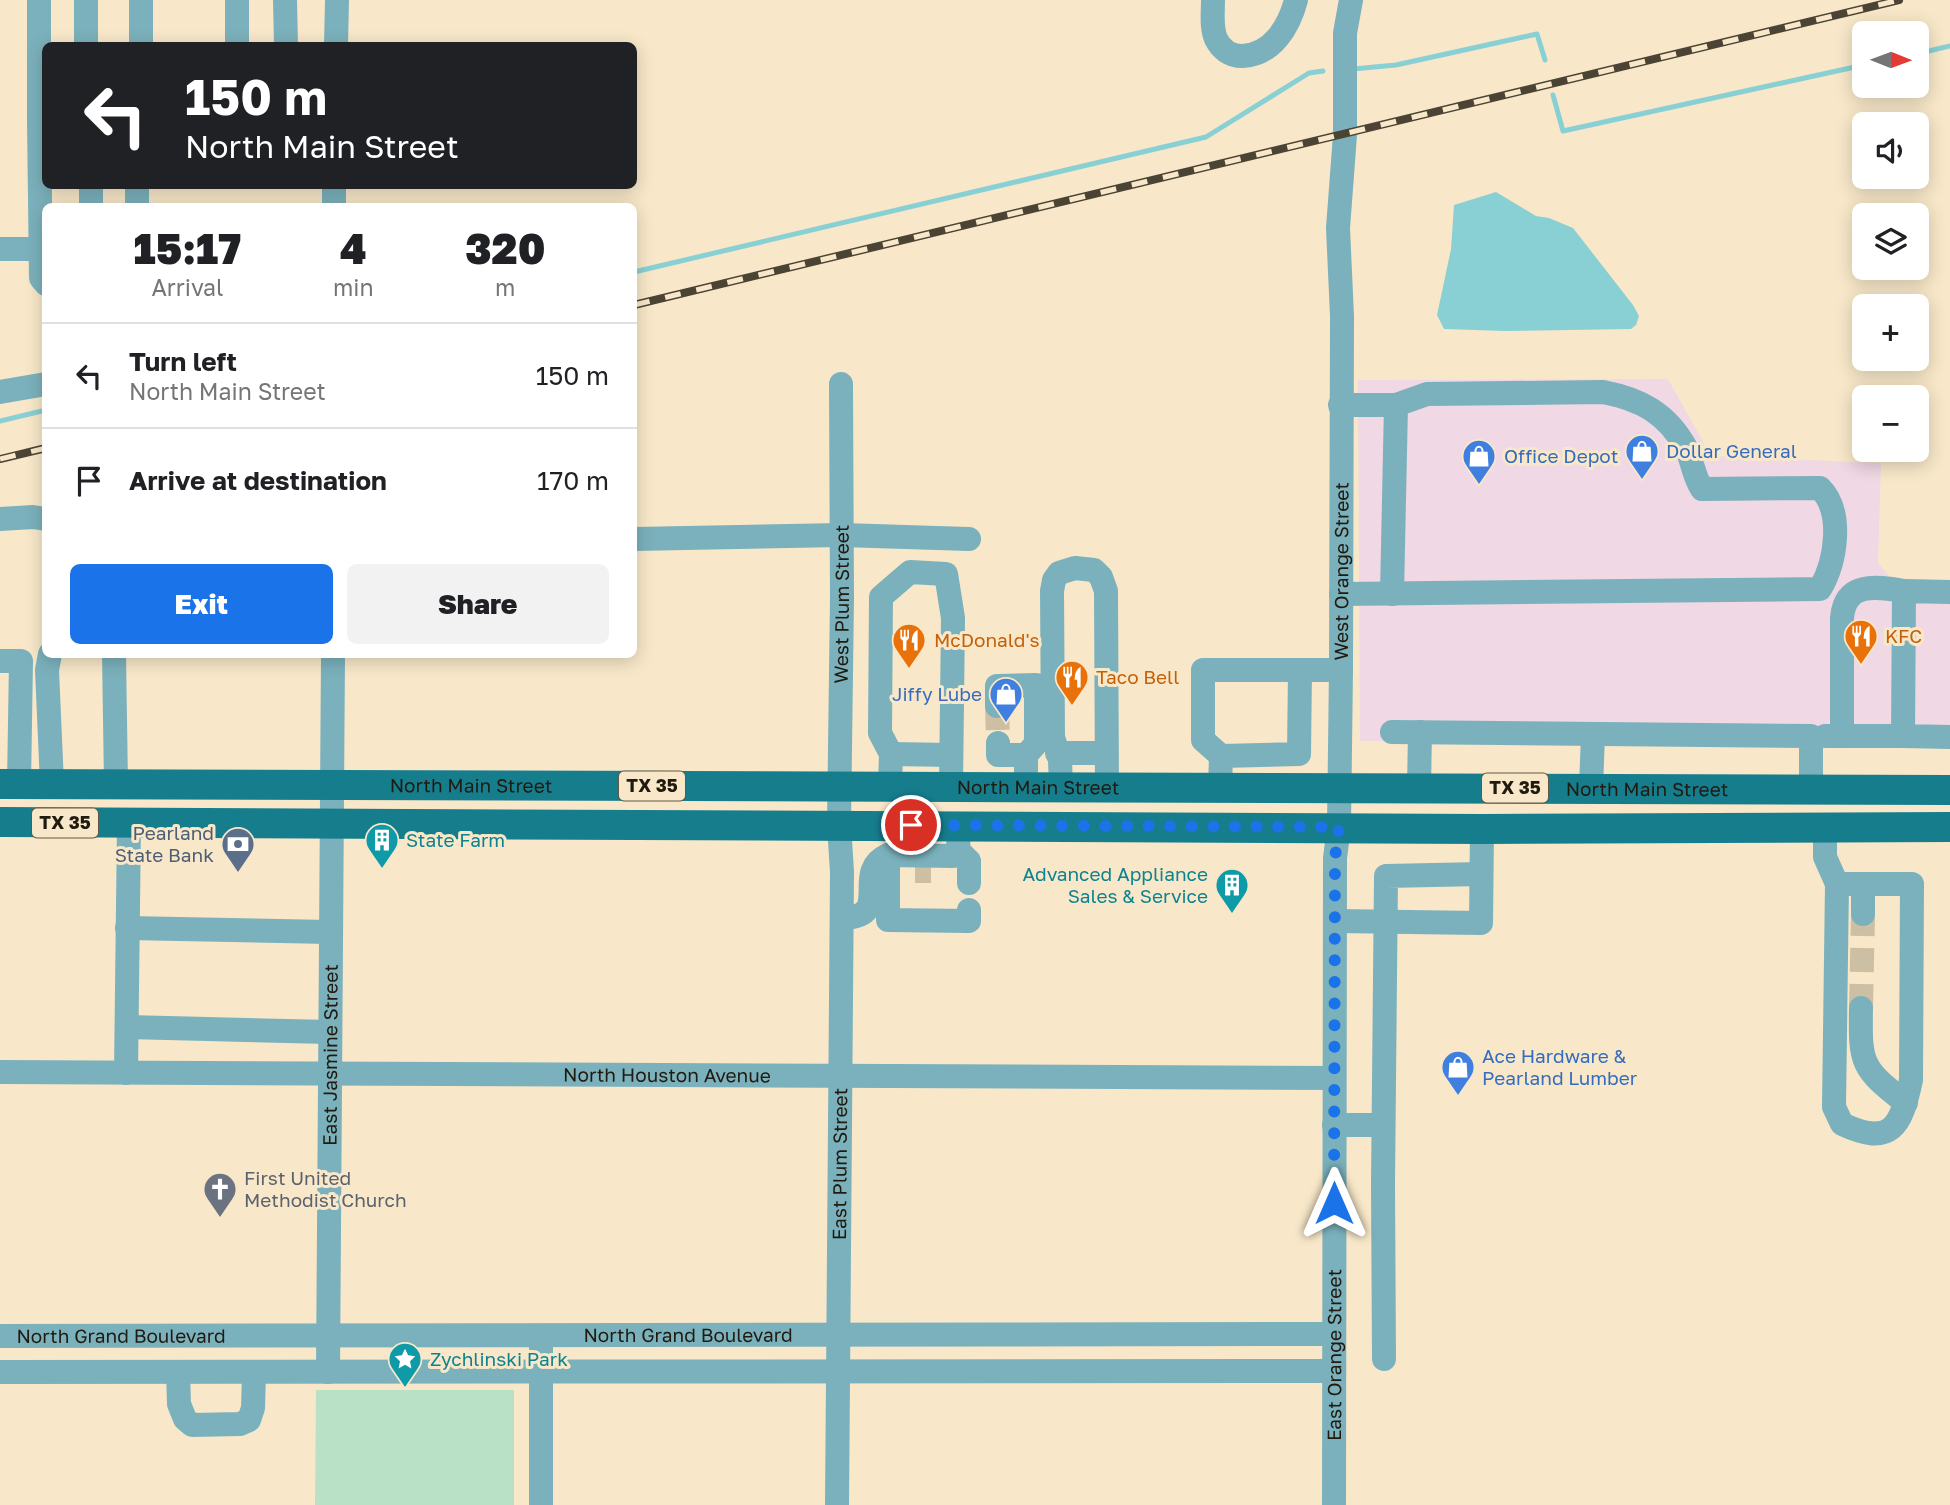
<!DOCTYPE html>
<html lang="en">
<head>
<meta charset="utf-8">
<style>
	body { margin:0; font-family:"Golos Text",sans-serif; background:#f2f2f2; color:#202124; height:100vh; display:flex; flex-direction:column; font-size:26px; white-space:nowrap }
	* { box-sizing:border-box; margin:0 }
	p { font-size:23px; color:#757577 }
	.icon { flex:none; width:38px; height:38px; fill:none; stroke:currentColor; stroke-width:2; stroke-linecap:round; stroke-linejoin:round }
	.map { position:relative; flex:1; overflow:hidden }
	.sheet { position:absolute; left:42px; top:203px; width:595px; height:455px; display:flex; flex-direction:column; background:#fff; border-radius:10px; box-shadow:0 4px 18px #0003 }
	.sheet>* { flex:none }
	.guide { position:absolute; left:42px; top:42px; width:595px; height:147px; border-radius:10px; box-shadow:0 4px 18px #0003; background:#202124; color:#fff; overflow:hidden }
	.needle { width:46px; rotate:91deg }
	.fabs { position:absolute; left:1852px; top:21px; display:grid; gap:14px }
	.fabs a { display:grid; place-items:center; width:77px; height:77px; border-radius:10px; background:#fff; box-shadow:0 4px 18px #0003; font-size:35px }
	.pin { position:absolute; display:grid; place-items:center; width:60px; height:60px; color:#fff; margin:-30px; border:4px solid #fff; border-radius:50%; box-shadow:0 2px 7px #0007 }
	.me { position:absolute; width:77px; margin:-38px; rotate:0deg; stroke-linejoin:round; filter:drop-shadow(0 0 5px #0008) }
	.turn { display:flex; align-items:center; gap:24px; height:147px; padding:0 28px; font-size:32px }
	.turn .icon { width:91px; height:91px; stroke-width:2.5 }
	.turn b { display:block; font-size:49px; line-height:60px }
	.eta { display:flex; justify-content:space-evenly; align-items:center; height:119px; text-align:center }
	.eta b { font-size:42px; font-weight:800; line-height:49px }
	.button { display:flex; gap:14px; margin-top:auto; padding:14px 28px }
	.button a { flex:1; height:80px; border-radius:10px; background:#1a73e8; color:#fff; font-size:28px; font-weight:800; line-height:80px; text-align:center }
	.button a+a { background:#f2f2f2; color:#202124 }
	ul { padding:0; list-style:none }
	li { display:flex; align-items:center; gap:21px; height:105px; padding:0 28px; border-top:2px solid #e0e0e0 }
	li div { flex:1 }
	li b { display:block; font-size:26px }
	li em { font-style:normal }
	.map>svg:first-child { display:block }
	.commercial { fill:#f0d8e4 }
	.green { fill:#b9e1c6 }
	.water { fill:#89d0d4 }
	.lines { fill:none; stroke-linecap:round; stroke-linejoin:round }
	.stream { stroke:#89d0d4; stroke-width:5 }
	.minor-tunnel { stroke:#cdbfa4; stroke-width:24; stroke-dasharray:24 12; stroke-linecap:butt }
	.minor { stroke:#7bb1bc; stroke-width:24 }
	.major { stroke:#167d8d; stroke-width:30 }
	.rail-casing { stroke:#4b4334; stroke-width:8 }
	.rail { stroke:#f8e8c9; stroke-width:5; stroke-dasharray:16; stroke-linecap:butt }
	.route { stroke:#1a73e8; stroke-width:12; stroke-dasharray:0 21.6 }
	.labels { text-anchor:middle; stroke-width:6; stroke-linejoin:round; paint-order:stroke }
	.shield { fill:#f8e8c9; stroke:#615847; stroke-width:2 }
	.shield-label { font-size:18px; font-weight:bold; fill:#201a0f }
	.shop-label { font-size:19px; fill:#366cbe; stroke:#f8e8c9; text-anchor:start }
	.street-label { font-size:19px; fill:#201a0f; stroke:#f8e8c9 }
	.food-label { font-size:19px; fill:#c56008; stroke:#f8e8c9; text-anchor:start }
	.service-label { font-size:19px; fill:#4e5e75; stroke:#f8e8c9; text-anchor:end }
	.culture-label { font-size:19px; fill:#0d838f; stroke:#f8e8c9; text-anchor:start }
	.worship-label { font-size:19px; fill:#5b616d; stroke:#f8e8c9; text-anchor:start }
</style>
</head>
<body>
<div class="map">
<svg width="1950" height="1505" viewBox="0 0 1950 1505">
	<rect width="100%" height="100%" fill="#f8e8c9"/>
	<!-- commercial -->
	<polygon class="commercial" points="1668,379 1711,456 1881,463 1878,563 1897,586 1950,585 1950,739 1360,741 1358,380"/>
	<!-- green -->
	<polygon class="green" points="316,1390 514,1390 514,1505 315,1505"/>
	<!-- water -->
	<polygon class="water" points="1496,192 1536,216 1549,218 1573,228 1633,305 1639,316 1636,325 1631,329 1505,331 1444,329 1437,315 1451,249 1454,205"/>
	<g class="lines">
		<!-- stream -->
		<g class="stream">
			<polyline points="1916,54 1950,46"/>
			<polyline points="1353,69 1396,65 1537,34 1545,60"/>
			<polyline points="1553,95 1563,131 1864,65"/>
			<polyline points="634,272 1206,137 1309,73 1323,71"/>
			<polyline points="0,421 46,410"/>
		</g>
		<!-- minor-tunnel -->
		<g class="minor-tunnel">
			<polyline points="997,706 998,743"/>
			<polyline points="915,871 931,871"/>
			<polyline points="1861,1008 1863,914"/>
		</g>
		<!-- minor -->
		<g class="minor">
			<polyline points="39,0 39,120"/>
			<polyline points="285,0 286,46"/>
			<path d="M1213 0C1213 13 1211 27 1216 39 1221 49 1230 56 1242 56 1272 55 1289 27 1296 0"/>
			<polyline points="86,46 86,0"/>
			<polyline points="141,46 141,0"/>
			<polyline points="237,46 237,0"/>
			<polyline points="336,46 337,0"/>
			<polyline points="46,120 39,120 41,278 46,284"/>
			<polyline points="137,186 137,206"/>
			<polyline points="91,206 91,186"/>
			<polyline points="334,206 334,186"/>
			<polyline points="0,249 46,249"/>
			<polyline points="0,392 46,384"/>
			<path d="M1340 405H1396L1427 394 1603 392C1640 399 1667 413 1686 448 1693 462 1693 475 1702 489L1820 488C1844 512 1836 562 1820 589L1341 594"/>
			<polyline points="0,519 33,517 46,519"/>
			<polyline points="634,539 842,535 969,539"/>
			<polyline points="1950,592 1904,591 1903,736 1950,737"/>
			<polyline points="1392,594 1396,405"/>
			<polyline points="50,654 47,670 52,784"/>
			<polyline points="114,654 116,784"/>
			<polyline points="0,661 21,661 19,784"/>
			<polyline points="997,706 997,686 1036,685 1036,739 1035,745 1026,755 1026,787"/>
			<polyline points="1392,732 1811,736 1811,789"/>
			<polyline points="1825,736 1903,736"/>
			<path d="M1842 736V618C1845 582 1875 586 1904 591"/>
			<polyline points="998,743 998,755 1026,755"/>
			<polyline points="1057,753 1106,753"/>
			<polyline points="891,754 951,755"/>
			<polyline points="1221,756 1299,754 1300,670"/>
			<polyline points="890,786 891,754 880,733 881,597 910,572 946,574 953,618 951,786"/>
			<polyline points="1061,787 1060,760 1053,737 1052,591 1054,580 1059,573 1075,568 1094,570 1101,577 1106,591 1107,787"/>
			<polyline points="1220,788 1221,756 1203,740 1203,670 1341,670"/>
			<polyline points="1419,788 1420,732"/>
			<polyline points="1591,788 1593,734"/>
			<path d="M1825 827V857L1837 884 1834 1107 1842 1124C1891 1147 1901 1127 1911 1080L1912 884H1837"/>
			<polyline points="958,850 969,861 969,883"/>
			<polyline points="888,855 888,920 969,921 969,910"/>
			<polyline points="1863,914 1863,884"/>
			<path d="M842 918C895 917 850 872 888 855L953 856 958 850 959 825"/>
			<polyline points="1335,921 1481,923 1482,829"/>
			<polyline points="127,928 330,932"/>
			<path d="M1861 1008C1860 1064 1861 1068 1906 1103"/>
			<polyline points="127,1027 329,1032"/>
			<path id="s1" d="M0 1072 1334 1078"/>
			<polyline points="126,1073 129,823"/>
			<polyline points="1334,1125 1383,1125"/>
			<path id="s2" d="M0 1336 1334 1334"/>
			<polyline points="541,1336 541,1505"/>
			<polyline points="1384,1359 1383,1184 1386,876 1481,874"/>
			<polyline points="0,1372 1333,1371"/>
			<polyline points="178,1372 179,1404 185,1419 192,1425 240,1424 249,1420 253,1408 254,1372"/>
			<path id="s3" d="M328 1372 333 654"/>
			<path id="s4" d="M837 1505 842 872 839 824 842 598 841 384"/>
			<path id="s5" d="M1334 1505 1335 858 1339 827 1341 670 1342 316 1338 228 1345 135V33L1351 0"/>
		</g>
		<!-- major -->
		<g class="major">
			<path id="s6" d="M0 784 1950 790"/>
			<polyline points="0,822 1482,829 1950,827"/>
		</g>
		<defs>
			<g id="rail">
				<polyline points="634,305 1899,0"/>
				<polyline points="0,459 46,448"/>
			</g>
		</defs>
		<!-- rail casing -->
		<use href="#rail" class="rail-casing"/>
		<!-- rail -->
		<use href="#rail" class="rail"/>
	</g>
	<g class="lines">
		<!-- route -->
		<polyline class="route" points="911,825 1339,827 1335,858 1334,1203"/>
	</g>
	<!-- icons -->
	<defs>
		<symbol id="shop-pin" viewBox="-11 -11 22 30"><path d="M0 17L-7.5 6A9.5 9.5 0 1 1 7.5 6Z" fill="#3f7fe0" stroke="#f8e8c9"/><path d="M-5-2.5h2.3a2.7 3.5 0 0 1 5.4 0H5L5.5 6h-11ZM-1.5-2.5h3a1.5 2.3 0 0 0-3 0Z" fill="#fff"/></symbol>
		<symbol id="restaurant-pin" viewBox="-11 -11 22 30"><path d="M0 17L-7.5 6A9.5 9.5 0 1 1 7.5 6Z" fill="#e8710a" stroke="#f8e8c9"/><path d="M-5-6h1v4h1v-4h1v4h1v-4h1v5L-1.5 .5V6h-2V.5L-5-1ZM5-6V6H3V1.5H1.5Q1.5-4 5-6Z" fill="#fff"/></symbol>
		<symbol id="building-pin" viewBox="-11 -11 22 30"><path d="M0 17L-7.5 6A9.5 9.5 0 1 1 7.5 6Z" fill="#0f9aa8" stroke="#f8e8c9"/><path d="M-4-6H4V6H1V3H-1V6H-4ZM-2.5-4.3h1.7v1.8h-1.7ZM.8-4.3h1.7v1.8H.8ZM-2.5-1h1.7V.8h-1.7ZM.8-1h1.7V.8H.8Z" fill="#fff"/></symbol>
		<symbol id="bank-pin" viewBox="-11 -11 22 30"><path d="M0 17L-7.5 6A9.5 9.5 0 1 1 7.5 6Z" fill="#5c6f8a" stroke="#f8e8c9"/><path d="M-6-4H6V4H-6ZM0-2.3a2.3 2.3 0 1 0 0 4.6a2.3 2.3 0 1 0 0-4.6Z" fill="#fff"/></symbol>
		<symbol id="church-pin" viewBox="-11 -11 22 30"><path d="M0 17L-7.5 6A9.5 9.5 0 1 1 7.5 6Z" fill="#6b7280" stroke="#f8e8c9"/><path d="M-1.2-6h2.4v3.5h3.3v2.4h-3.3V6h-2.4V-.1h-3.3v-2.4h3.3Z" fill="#fff"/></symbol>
		<symbol id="sight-pin" viewBox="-11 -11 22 30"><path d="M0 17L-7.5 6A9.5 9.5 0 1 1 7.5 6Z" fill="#0f9aa8" stroke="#f8e8c9"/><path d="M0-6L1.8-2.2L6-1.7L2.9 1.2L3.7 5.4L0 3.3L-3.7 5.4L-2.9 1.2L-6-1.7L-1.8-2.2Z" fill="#fff"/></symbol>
	</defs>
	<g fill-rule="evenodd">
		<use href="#shop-pin" x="1623" y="432" width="38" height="52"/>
		<use href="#shop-pin" x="1460" y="437" width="38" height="52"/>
		<use href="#restaurant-pin" x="1842" y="617" width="38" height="52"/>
		<use href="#restaurant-pin" x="890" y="621" width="38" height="52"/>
		<use href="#restaurant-pin" x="1053" y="658" width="38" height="52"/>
		<use href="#shop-pin" x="987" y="675" width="38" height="52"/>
		<use href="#building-pin" x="363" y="821" width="38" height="52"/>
		<use href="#bank-pin" x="219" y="825" width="38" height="52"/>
		<use href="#building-pin" x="1213" y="866" width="38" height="52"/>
		<use href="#shop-pin" x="1439" y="1048" width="38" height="52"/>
		<use href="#church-pin" x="201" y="1170" width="38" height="52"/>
		<use href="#sight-pin" x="386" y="1340" width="38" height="52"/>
	</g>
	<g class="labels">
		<!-- shield labels -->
		<g class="shield">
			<rect x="619" y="771.5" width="66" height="29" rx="5"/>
			<rect x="1482" y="773.5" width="66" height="29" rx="5"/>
			<rect x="32" y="808.5" width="66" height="29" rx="5"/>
		</g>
		<g class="shield-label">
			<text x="652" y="792">TX 35</text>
			<text x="1515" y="794">TX 35</text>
			<text x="65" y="829">TX 35</text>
		</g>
		<!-- shop labels -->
		<g class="shop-label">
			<text x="1666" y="458">Dollar General</text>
			<text x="1504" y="463">Office Depot</text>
			<text x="982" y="701" text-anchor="end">Jiffy Lube</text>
			<text x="1482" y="1063">Ace Hardware &amp;<tspan x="1482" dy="22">Pearland Lumber</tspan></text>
		</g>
		<!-- street labels -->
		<g class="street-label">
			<text dy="7" stroke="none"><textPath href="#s5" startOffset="934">West Orange Street</textPath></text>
			<text dy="7" stroke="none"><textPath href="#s4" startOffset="901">West Plum Street</textPath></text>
			<text dy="7" stroke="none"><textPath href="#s6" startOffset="471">North Main Street</textPath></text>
			<text dy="7" stroke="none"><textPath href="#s6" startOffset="1038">North Main Street</textPath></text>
			<text dy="7" stroke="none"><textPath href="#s6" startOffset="1647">North Main Street</textPath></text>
			<text dy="7" stroke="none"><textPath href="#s3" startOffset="317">East Jasmine Street</textPath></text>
			<text dy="7" stroke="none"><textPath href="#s1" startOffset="667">North Houston Avenue</textPath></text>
			<text dy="7" stroke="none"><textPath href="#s4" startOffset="341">East Plum Street</textPath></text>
			<text dy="7" stroke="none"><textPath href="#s2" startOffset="688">North Grand Boulevard</textPath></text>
			<text dy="7" stroke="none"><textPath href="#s2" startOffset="121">North Grand Boulevard</textPath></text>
			<text dy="7" stroke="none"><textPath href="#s5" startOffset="150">East Orange Street</textPath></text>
		</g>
		<!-- food labels -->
		<g class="food-label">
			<text x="1885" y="643">KFC</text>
			<text x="934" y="647">McDonald's</text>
			<text x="1096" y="684">Taco Bell</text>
		</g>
		<!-- service labels -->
		<g class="service-label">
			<text x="214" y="840">Pearland<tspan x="214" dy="22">State Bank</tspan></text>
		</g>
		<!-- culture labels -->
		<g class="culture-label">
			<text x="406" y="847">State Farm</text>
			<text x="1208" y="881" text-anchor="end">Advanced Appliance<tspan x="1208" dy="22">Sales &amp; Service</tspan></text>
			<text x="430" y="1366">Zychlinski Park</text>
		</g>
		<!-- worship labels -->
		<g class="worship-label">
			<text x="244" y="1185">First United<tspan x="244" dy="22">Methodist Church</tspan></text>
		</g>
	</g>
</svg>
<div class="fabs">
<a><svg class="needle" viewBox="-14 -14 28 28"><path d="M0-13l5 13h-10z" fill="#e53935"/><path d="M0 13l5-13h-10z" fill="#757577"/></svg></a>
<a><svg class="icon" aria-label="sound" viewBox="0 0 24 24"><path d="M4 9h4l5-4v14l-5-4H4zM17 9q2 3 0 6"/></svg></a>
<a><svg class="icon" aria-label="layers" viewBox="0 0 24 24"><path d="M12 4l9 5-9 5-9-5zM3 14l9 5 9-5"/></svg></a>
<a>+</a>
<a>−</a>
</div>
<div class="pin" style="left:911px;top:825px;background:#d93025"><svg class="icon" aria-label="arrive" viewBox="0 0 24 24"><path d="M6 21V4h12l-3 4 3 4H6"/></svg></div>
<svg class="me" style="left:1334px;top:1203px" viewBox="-20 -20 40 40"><path d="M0-17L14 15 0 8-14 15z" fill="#1a73e8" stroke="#fff" stroke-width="4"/></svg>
<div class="guide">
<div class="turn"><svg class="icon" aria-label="left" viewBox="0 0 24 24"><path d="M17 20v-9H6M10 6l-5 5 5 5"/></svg><div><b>150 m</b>North Main Street</div></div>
</div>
<section class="sheet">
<div class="eta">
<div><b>15:17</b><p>Arrival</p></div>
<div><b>4</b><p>min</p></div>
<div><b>320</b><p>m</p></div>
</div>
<ul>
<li><svg class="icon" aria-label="left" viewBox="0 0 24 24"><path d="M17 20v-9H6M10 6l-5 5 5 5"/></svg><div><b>Turn left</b><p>North Main Street</p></div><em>150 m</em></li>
<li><svg class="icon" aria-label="arrive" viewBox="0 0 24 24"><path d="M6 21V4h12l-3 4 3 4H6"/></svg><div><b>Arrive at destination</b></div><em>170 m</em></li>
</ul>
<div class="button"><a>Exit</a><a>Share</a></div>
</section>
</div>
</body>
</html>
